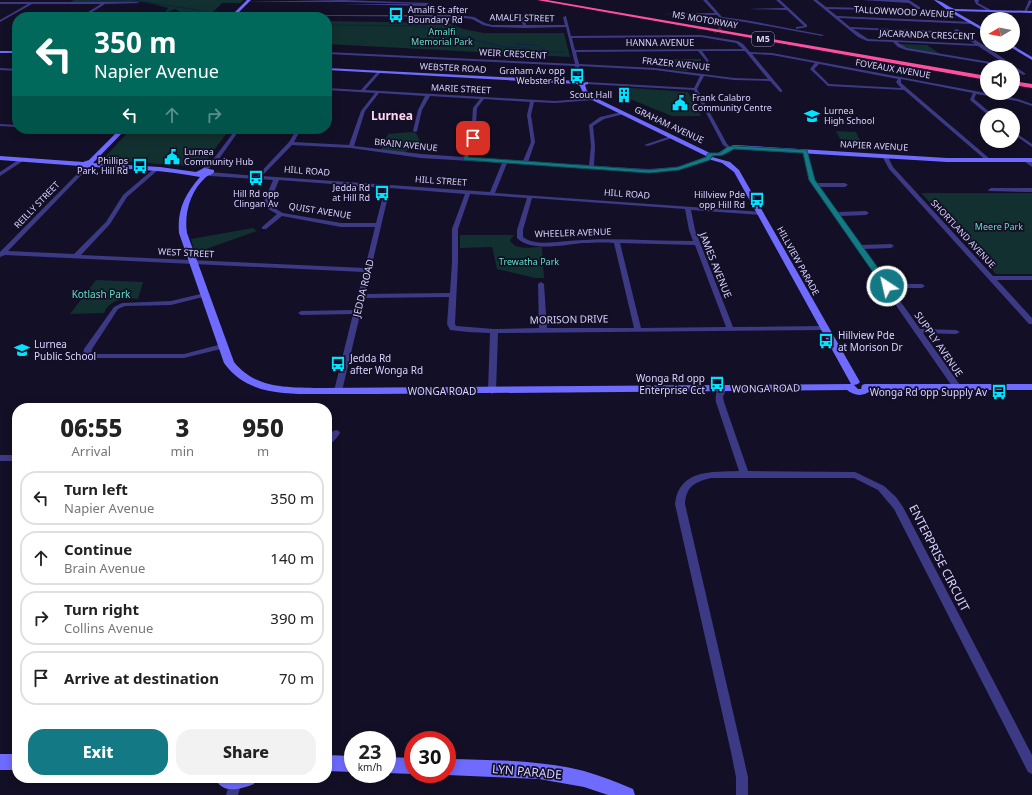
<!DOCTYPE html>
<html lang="en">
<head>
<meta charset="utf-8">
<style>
	body { margin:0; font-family:"Noto Sans",sans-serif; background:#f2f2f2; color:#222; height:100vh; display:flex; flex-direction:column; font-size:15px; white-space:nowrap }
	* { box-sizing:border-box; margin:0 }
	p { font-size:13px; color:#767676 }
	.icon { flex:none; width:22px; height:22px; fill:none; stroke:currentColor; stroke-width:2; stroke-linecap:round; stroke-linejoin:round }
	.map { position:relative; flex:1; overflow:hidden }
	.panel { position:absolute; left:12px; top:403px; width:320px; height:380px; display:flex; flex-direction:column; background:#fff; border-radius:16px; box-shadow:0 2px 10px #0003 }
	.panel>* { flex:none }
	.top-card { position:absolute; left:12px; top:12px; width:320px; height:122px; border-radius:16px; box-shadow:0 2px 10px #0003; background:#00695c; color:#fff; overflow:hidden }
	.needle { width:26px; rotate:260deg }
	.tools { position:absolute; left:980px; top:12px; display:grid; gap:8px }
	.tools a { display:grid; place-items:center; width:40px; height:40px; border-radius:50%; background:#fff; box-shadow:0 2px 10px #0003; font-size:20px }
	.speed { position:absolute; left:344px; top:731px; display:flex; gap:8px; font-size:20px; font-weight:700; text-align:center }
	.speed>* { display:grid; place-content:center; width:52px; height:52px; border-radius:50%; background:#fff; box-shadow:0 2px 10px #0003; line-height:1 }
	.speed small { font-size:10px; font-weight:400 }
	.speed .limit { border:6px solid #d22; background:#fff; color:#111 }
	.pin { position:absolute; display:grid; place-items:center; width:34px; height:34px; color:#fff; margin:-17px; border-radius:8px; box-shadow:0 2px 6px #0006 }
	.me { position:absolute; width:44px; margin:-22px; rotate:325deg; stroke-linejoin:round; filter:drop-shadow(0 0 3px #0008) }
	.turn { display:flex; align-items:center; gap:14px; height:84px; padding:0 16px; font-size:18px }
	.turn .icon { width:52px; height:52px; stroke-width:2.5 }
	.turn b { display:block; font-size:28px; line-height:34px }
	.lanes { display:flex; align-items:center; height:38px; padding:0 16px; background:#0003; justify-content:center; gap:20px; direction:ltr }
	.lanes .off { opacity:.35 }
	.eta { display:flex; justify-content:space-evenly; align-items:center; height:68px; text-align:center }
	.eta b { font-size:24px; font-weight:800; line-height:28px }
	.action { display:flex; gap:8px; margin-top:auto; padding:8px 16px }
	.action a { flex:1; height:46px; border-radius:16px; background:#137a85; color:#fff; font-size:16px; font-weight:800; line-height:46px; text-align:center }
	.action a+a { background:#f2f2f2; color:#222 }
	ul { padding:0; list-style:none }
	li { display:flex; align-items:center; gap:12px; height:54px; margin:0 8px 6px; padding:0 8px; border:2px solid #e0e0e0; border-radius:16px }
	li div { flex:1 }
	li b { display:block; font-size:15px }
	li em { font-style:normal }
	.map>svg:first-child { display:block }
	.green { fill:#12302f }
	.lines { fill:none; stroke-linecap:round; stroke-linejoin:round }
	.stream { stroke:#0c2248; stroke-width:1 }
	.street-tunnel { stroke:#312d47; stroke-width:3.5; stroke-dasharray:3.5 2; stroke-linecap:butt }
	.street { fill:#3d3a85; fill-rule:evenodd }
	.secondary { fill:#6f6bff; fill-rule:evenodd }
	.highway { fill:#ff4fa3; fill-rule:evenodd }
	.route { fill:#137a85; stroke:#0c4f56 }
	.labels { text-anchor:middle; stroke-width:3.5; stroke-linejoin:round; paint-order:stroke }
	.far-poi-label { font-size:9px; fill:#d9d4ff; stroke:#130f26; text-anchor:end }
	.far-street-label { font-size:9px; fill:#d9d4ff; stroke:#130f26 }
	.far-park-label { font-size:9px; fill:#5fe0c0; stroke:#130f26 }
	.shield { fill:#130f26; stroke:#9e99be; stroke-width:1 }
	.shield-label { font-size:9px; font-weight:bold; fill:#d9d4ff }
	.street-label { font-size:10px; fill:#d9d4ff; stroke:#130f26 }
	.park-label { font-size:10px; fill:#5fe0c0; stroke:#130f26 }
	.poi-label { font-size:10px; fill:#d9d4ff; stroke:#130f26; text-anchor:start }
	.far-district-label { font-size:12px; font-weight:bold; fill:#ffd6f0; stroke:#130f26 }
	.near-street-label { font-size:12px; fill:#d9d4ff; stroke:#130f26 }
</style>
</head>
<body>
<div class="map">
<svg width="1032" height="795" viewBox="0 0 1032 795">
	<rect width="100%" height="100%" fill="#130f26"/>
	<!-- green -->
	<g class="green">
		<polygon points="74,0 244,0 240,3 222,3 211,14 214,17 189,17 175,9 165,13 168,8 145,2 71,2"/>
		<polygon points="327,21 448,23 463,29 484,33 564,33 570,57 327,44"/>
		<polygon points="901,44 927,45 940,54 910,49 900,45"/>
		<polygon points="650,59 701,59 701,61 688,63 691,65 687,71 672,69 676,64 652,61"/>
		<polygon points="618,87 688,92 701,116 672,116 625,97 630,95 619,90"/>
		<polygon points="131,129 230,129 201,167 102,160"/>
		<polygon points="836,131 856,132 860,141 840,139"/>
		<polygon points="410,132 416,133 420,141 404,153 381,150 388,134"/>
		<polygon points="921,193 1032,193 1032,274 996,274"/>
		<polygon points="253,228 257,231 195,253 191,239"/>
		<path d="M460 235H514L510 240C516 252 532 246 542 247L544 278H535L497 269 492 247 460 248Z"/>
		<path d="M96 280 143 282 138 299C125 298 109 299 104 313L70 314Z"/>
	</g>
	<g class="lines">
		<!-- stream -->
		<g class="stream">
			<polyline points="87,0 126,0"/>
			<polyline points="134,0 198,10 200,12 199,17"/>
			<polyline points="327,25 420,26 503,47 517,47 541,52 566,52"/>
			<polyline points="516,44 536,45 548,51"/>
		</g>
		<!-- street-tunnel -->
		<polyline class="street-tunnel" points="714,32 721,28"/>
		<!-- street -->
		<g class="street">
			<polygon points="343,0 429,3 426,6 339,4 425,4 344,2 245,2"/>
			<polygon points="703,0 707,0 722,17 745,20 824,35 822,36 745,22 721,19 717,15 661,14 715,13"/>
			<polygon points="776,0 780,0 807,25 807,27 796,29 796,27 804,26 787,10 748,9 785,8"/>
			<path d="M813 0H817L826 7 911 9 916 8 909 3 862 0H909L920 7V9L911 11 828 9 837 16 973 22 972 24 839 18 850 27 956 32 954 30 957 29 982 44 1026 74 1023 75 1013 69V67L1008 65 990 64 906 50 898 47 893 42 867 41 858 37ZM853 29 960 34 975 44 868 39ZM897 42 978 46 1004 63 990 62 907 48Z"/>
			<polygon points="974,0 979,0 978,3 991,10 988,11 976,4"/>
			<polygon points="1029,0 1032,1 1026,12 1024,12"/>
			<polygon points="0,2 137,2 139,3 105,4 84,17 80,17 101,4 32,4 0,22 0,20 28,4 0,4"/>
			<path d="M510 13 524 18 526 25H565L563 17 566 16 571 36 701 35 738 41 743 44 750 52 772 53 1018 99 1032 104V106L1017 101 976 94 974 99 993 115H988L970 100 973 93 901 79V83L990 159V161L988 162 904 90 828 86 810 69 815 63 772 55 752 54 782 90V92H780L770 81 734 80 704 76 697 89 727 144 731 148 729 149 723 145 694 90 586 84 584 83 586 82 694 88 700 76 655 70 579 66 583 82 581 83 579 82 575 66 327 54V52L575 64 566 27 525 28 492 27 483 25 472 19 456 17 232 15H456L474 17 485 23 492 25H523L521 20 510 15ZM701 37 736 43 743 49 575 50 572 38ZM698 51 707 62 709 61 702 51H745L768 79 734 78 655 68 579 64 576 52ZM819 64 898 79 896 82 901 88 829 84 814 69Z"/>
			<polygon points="160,14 161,14 163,17 159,17 158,15"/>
			<polygon points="724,24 729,26 727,27 718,26"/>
			<polygon points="0,68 17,69 17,71 0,70"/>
			<path d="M378 71 381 72 365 90 555 101 596 98V99L594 100 555 103 534 102 531 115 535 142 528 162 589 165 591 146 589 125 600 117 622 112H624V114L604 119 593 126 595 146 594 166 649 169 678 167 712 157V159L679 170 649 173 507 163 495 193 763 212 764 213 761 215 691 210 695 230 733 327 825 326 829 328 825 330 498 333 496 391 492 394 488 391 490 333 468 332 450 330 447 324 449 297 364 298 342 391 338 394 334 391 353 314 301 315 298 313 301 311 354 310 364 272 5 255 0 257V252L87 164 89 165V167L8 251 74 254 106 222 123 195 156 167 159 169 158 170 127 197 110 224 81 255 365 268 375 227H341L282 216 266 229H262V227L277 214 268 209 264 202 273 180 210 176 207 174 210 172 257 176 289 142 297 129H301L294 142 349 145 361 111 375 93 327 90V88L361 90ZM379 93 425 96 418 110 413 131 415 132 417 131 422 110 430 96 480 99 473 108 471 138 463 157 421 154 354 146 365 111ZM484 99 530 102 527 115 531 142 523 161 468 158 475 138 477 108ZM292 145 351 148 421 158 502 163 490 192 262 176ZM279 180 385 188 376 223H341L283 213 272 207 270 202ZM390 188 465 194 452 229V262L450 293 365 294ZM470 194 527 198 517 230V238C530 252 564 245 582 243 592 243 603 242 614 243L634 328H547L544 284 541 282 538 284 539 328 494 329 456 326 455 324 458 262V229ZM532 198 685 209 689 230 693 241C651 241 610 237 568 241 555 242 534 246 523 237V230ZM620 243 695 245 726 327 641 328Z"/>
			<polygon points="0,124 17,125 17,127 0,126"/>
			<polygon points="67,129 124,129 124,130 122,131 69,130"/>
			<polygon points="236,129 240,129 219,159 206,171 202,171 202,169 215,157"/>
			<polygon points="1013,131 1032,144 1032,147 1013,134"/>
			<polygon points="671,136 675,137 648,146 644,145"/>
			<polygon points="803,150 807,151 815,180 817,183 845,183 848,185 845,187 819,187 837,212 866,211 869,213 866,215 840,216 861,245 891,244 894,246 891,248 863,249 888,284 922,284 925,286 922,288 891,288 920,329 956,330 960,332 956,334 923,333 960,385 961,387 960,389 954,389 809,180"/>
			<polygon points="883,155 887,155 893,167 993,276 1032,276 1032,280 997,280 1032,318 1032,324 1029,324 889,169 882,156"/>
			<polygon points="21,158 26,159 0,176 0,172"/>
			<polygon points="1024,159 1028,159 1032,162 1032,167 1024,161"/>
			<polygon points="991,188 1032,188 1032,192 989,191 988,190"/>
			<polygon points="205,293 208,295 207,296 171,305 125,306 118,309 92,349 91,353 96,354 184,354 222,344 226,346 225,348 184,358 96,358 84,356 83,354 84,349 114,307 122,303 171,301"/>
			<path d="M722 386 726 389 723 397 724 402 748 471 855 472 884 486 896 497 903 507 1032 755V774L1028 772 894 509 878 490 854 478H711C695 482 686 486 685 504L748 777V795H736V777L731 752 675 504C679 469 712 472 739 471L716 402C715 397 716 388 722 386Z"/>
			<path d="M336 430 339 431 340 433C337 438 332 444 327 445V437L333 431Z"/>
			<rect x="0" y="455" width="17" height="6"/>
			<polygon points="231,778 241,778 242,782 238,795 226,795"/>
		</g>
		<!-- secondary -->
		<g class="secondary">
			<polygon points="247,0 251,0 234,17 230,17"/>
			<path d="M934 0C942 0 947 7 955 9L1032 11V13L954 11 987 30V33L950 12Z"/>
			<polygon points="1007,45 1012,45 1032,57 1032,60"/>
			<rect x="0" y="51" width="17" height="2"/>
			<path d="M327 68 578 81 581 83 588 82V84L585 85 587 91 596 98 712 154V157L730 162 739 170 860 382 858 384 854 385 858 389H861L862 385 865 384H1032V390H871C864 397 854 396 847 390L376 394C355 394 335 394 314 394 281 394 245 393 224 363L179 233C177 210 185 194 200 177 164 170 129 169 93 167L87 168 80 166 0 160V156L83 162 89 160 120 129H126L93 163 160 167 196 172 204 168 214 170V172C212 175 209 175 206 177 190 191 184 214 187 233L234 362C256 390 291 387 323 388L851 384 734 172 722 163 708 159 706 156 592 100 583 93 580 86 577 84 327 70Z"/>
			<polygon points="734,145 947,158 1032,158 1032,162 947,162 734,149 720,156 715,155 728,147"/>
			<rect x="0" y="754" width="17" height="16"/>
			<polygon points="327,755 353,756 353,772 327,771"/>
			<polygon points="387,757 413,758 413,774 387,773"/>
			<path d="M447 759C493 760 540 760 584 771 601 776 617 782 633 789L635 795H608L584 787 539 779 447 775 445 774H447Z"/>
			<path d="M215 778H256L254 784C241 789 222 795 215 778Z"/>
		</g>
		<!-- highway -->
		<g class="highway">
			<polygon points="537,0 547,0 987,76 987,80"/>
			<polygon points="1013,81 1032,84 1032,88 1013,85"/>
		</g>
	</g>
	<!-- route -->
	<polygon class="route" points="473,137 476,138 468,157 649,170 678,167 706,157 708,153 720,153 727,147 734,146 807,150 815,180 891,286 889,288 884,288 809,180 803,153 734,149 723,155 712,156 710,160 679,170 649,173 463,160 470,138"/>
	<!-- icons -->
	<defs>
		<symbol id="bus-bare" viewBox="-9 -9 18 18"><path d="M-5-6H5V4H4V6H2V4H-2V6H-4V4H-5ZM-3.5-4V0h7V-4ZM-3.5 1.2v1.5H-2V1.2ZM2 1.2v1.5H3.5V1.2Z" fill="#00e5ff" stroke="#130f26" stroke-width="2.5" paint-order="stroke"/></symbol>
		<symbol id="building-bare" viewBox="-9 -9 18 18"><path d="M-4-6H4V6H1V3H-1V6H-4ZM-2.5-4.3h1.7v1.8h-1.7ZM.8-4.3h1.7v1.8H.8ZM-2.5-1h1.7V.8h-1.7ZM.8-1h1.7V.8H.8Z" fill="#00e5ff" stroke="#130f26" stroke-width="2.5" paint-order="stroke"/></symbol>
		<symbol id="civic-bare" viewBox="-9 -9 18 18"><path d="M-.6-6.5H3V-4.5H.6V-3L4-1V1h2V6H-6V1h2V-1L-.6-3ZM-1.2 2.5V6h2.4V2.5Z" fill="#00e5ff" stroke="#130f26" stroke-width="2.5" paint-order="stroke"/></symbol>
		<symbol id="school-bare" viewBox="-9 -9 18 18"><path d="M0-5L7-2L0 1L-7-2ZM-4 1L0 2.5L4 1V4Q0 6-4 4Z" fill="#00e5ff" stroke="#130f26" stroke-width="2.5" paint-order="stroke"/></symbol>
	</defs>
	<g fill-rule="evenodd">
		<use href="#bus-bare" x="385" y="4" width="22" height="22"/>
		<use href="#bus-bare" x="566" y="65" width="22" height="22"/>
		<use href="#building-bare" x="613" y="84" width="22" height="22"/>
		<use href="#civic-bare" x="669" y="92" width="22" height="22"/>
		<use href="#school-bare" x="801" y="105" width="22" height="22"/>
		<use href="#civic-bare" x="161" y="146" width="22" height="22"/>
		<use href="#bus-bare" x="129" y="155" width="22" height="22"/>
		<use href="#bus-bare" x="245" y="167" width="22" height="22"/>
		<use href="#bus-bare" x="371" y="182" width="22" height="22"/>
		<use href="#bus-bare" x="746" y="189" width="22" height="22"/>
		<use href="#bus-bare" x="815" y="330" width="22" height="22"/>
		<use href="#school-bare" x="11" y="339" width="22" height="22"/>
		<use href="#bus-bare" x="327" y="353" width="22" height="22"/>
		<use href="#bus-bare" x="706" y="373" width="22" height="22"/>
		<use href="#bus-bare" x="988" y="381" width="22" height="22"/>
	</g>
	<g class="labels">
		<!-- far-poi labels -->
		<g class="far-poi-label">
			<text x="408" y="13" text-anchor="start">Amalfi St after<tspan x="408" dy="10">Boundary Rd</tspan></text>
			<text x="565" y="74">Graham Av opp<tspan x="565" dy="10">Webster Rd</tspan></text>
			<text x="612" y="98">Scout Hall</text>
			<text x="692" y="101" text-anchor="start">Frank Calabro<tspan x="692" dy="10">Community Centre</tspan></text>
			<text x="824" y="114" text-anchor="start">Lurnea<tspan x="824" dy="10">High School</tspan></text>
			<text x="184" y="155" text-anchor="start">Lurnea<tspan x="184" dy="10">Community Hub</tspan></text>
			<text x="128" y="164">Phillips<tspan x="128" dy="10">Park, Hill Rd</tspan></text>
			<text x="370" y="191">Jedda Rd<tspan x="370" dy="10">at Hill Rd</tspan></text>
			<text x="256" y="197" text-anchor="middle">Hill Rd opp<tspan x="256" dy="10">Clingan Av</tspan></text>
			<text x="745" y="198">Hillview Pde<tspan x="745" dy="10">opp Hill Rd</tspan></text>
		</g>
		<!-- far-street labels -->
		<g class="far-street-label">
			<text transform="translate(904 12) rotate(3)" y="3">TALLOWWOOD AVENUE</text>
			<text transform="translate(522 18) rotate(1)" y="3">AMALFI STREET</text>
			<text transform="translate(705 20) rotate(10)" y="3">M5 MOTORWAY</text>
			<text transform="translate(927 35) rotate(2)" y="3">JACARANDA CRESCENT</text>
			<text x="660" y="46">HANNA AVENUE</text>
			<text transform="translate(513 54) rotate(3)" y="3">WEIR CRESCENT</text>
			<text transform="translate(676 64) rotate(6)" y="3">FRAZER AVENUE</text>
			<text transform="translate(453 68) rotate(3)" y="3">WEBSTER ROAD</text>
			<text transform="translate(893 69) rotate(10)" y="3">FOVEAUX AVENUE</text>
			<text transform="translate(461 89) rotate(3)" y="3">MARIE STREET</text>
			<text transform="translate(669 125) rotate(25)" y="3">GRAHAM AVENUE</text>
			<text transform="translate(406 145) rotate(6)" y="3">BRAIN AVENUE</text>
			<text transform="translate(874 146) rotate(3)" y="3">NAPIER AVENUE</text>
			<text transform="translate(307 171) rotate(4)" y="3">HILL ROAD</text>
			<text transform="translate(441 181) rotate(4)" y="3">HILL STREET</text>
			<text transform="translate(627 194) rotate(4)" y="3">HILL ROAD</text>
			<text transform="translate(37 205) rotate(-46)" y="3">REILLY STREET</text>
			<text transform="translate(320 211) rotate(9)" y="3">QUIST AVENUE</text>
			<text transform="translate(573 233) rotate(-2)" y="3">WHEELER AVENUE</text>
			<text transform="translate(963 234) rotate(47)" y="3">SHORTLAND AVENUE</text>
			<text transform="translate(186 253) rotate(3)" y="3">WEST STREET</text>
			<text transform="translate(798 261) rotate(61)" y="3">HILLVIEW PARADE</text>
		</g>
		<!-- far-park labels -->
		<g class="far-park-label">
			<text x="442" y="35">Amalfi<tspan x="442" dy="10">Memorial Park</tspan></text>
			<text x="999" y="230">Meere Park</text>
			<text x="529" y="265">Trewatha Park</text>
		</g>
		<!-- shield labels -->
		<rect class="shield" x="752" y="32" width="22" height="14" rx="3"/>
		<g class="shield-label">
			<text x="763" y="42">M5</text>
		</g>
		<!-- street labels -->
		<g class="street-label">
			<text transform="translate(716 265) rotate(68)" y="4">JAMES AVENUE</text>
			<text transform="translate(363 288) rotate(-76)" y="4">JEDDA ROAD</text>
			<text transform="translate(569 319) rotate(-1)" y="4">MORISON DRIVE</text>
			<text transform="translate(939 344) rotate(55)" y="4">SUPPLY AVENUE</text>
			<text transform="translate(766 388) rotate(-1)" y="4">WONGA ROAD</text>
			<text x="442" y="395">WONGA ROAD</text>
		</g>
		<!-- park labels -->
		<g class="park-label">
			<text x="101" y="298">Kotlash Park</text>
		</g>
		<!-- poi labels -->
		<g class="poi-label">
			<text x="838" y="339">Hillview Pde<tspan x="838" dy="12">at Morison Dr</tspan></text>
			<text x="34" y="348">Lurnea<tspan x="34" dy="12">Public School</tspan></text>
			<text x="350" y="362">Jedda Rd<tspan x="350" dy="12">after Wonga Rd</tspan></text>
			<text x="705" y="382" text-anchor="end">Wonga Rd opp<tspan x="705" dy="12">Enterprise Cct</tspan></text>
			<text x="987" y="396" text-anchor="end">Wonga Rd opp Supply Av</text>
		</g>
		<!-- far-district labels -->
		<g class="far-district-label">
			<text x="392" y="120">Lurnea</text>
		</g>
		<!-- near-street labels -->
		<g class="near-street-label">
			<text transform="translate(939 558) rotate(63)" y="4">ENTERPRISE CIRCUIT</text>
			<text transform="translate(527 772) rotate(5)" y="4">LYN PARADE</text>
		</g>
	</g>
</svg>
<div class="tools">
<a><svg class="needle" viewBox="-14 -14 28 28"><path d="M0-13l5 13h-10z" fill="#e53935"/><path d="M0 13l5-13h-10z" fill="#767676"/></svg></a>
<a><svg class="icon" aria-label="sound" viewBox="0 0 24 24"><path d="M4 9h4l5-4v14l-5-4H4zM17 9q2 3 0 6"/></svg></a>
<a><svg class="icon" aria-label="search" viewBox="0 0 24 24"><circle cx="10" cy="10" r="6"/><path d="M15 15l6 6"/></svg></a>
</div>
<div class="speed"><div>23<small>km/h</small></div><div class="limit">30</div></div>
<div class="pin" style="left:473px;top:138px;background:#d93025"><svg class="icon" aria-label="arrive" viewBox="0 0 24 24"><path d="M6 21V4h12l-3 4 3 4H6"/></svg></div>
<svg class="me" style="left:887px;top:286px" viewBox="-20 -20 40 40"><circle r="17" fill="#137a85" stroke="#fff" stroke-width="3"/><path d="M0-11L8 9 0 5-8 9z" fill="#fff"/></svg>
<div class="top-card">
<div class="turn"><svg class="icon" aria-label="left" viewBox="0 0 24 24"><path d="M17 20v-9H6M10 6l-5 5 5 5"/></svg><div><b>350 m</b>Napier Avenue</div></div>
<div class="lanes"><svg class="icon" aria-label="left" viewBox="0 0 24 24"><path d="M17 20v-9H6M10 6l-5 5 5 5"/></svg><svg class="icon off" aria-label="ahead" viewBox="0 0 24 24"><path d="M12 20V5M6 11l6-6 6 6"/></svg><svg class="icon off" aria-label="right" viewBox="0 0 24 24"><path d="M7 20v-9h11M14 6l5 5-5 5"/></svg></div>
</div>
<section class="panel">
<div class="eta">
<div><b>06:55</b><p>Arrival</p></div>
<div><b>3</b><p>min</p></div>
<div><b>950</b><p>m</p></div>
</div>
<ul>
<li><svg class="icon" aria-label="left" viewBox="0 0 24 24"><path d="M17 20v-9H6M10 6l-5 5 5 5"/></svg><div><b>Turn left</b><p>Napier Avenue</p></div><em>350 m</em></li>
<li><svg class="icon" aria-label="ahead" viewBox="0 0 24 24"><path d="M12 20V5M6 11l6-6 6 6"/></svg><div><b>Continue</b><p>Brain Avenue</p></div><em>140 m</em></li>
<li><svg class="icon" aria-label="right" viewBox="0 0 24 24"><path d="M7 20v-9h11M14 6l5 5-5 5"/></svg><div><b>Turn right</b><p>Collins Avenue</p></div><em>390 m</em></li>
<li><svg class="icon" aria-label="arrive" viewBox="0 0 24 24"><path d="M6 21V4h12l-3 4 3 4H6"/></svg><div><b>Arrive at destination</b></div><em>70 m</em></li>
</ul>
<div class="action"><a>Exit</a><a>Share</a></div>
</section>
</div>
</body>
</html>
